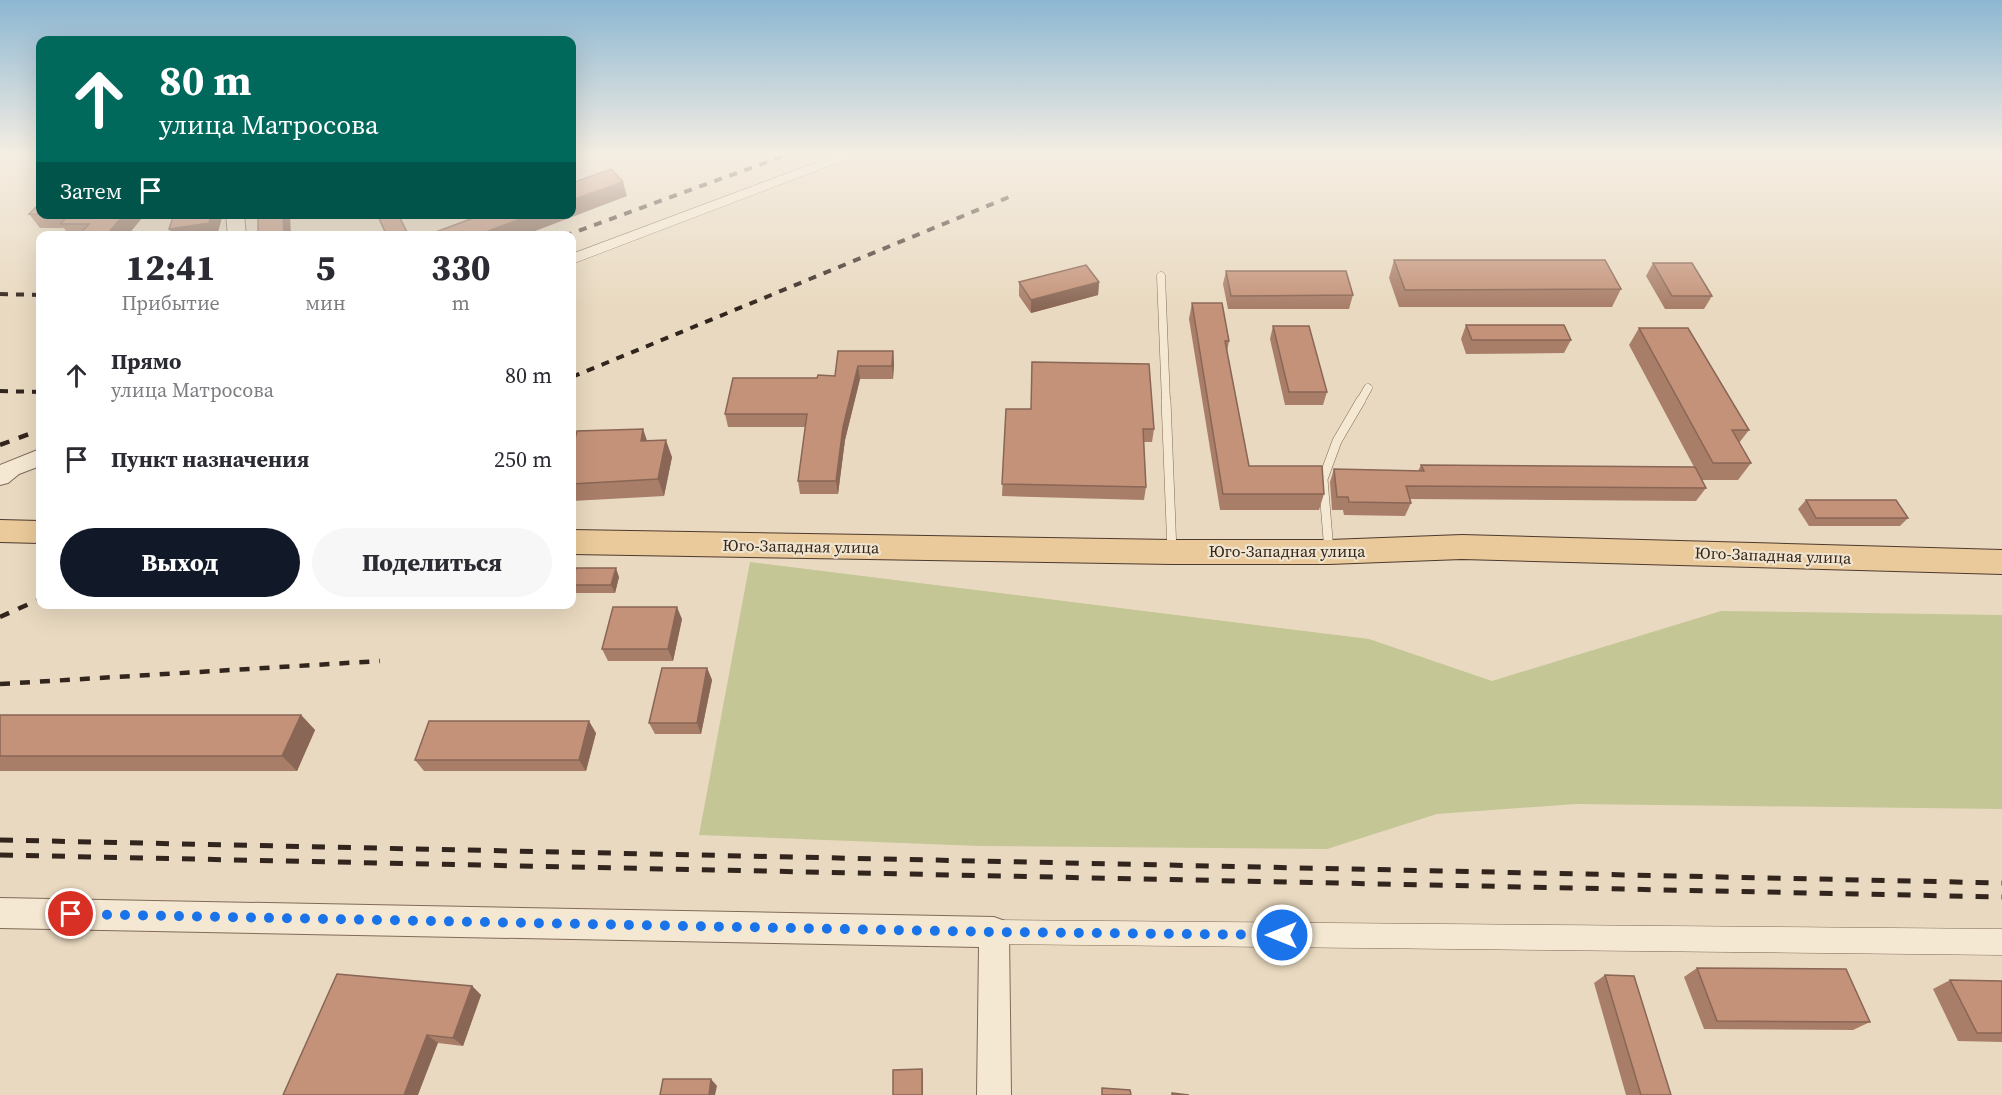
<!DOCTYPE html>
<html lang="ru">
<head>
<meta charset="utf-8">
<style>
	body { margin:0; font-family:"Source Serif 4",serif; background:#f7f7f7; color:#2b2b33; height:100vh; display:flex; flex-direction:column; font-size:22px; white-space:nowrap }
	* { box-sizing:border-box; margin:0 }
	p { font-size:20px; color:#7c7c81 }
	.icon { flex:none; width:33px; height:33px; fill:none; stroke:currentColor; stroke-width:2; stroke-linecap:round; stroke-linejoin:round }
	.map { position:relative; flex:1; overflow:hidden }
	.drawer { position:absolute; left:36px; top:231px; width:540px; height:378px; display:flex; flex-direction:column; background:#fff; border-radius:12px; box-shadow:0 6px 24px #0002 }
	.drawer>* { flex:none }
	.guide { position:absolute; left:36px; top:36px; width:540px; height:183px; border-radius:12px; box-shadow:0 6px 24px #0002; background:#00695c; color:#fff; overflow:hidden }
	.pin { position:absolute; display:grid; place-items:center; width:51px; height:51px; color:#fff; margin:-26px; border:3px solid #fff; border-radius:50%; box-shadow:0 2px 6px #0007 }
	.me { position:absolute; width:66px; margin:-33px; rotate:270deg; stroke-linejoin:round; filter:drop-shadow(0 0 4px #0008) }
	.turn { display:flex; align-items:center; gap:21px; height:126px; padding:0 24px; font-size:27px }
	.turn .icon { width:78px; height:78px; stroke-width:2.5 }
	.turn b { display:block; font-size:42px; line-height:51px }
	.then { display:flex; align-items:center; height:57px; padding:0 24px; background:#0003; gap:12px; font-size:22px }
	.eta { display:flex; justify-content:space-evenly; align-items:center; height:102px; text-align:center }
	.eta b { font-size:36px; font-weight:800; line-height:42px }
	.action { display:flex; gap:12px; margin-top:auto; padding:12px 24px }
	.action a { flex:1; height:69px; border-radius:36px; background:#111827; color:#fff; font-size:24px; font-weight:800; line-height:69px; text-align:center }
	.action a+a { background:#f7f7f7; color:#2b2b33 }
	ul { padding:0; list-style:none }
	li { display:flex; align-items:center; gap:18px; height:84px; padding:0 24px }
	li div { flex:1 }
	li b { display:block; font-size:22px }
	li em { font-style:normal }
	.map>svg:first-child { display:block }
	.green { fill:#c4c695 }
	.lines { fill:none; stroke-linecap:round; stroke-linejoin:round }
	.service-far1-casing { stroke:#806b59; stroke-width:9 }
	.service-casing { stroke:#806b59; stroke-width:10 }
	.minor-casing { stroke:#806b59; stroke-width:1 }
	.tertiary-casing { stroke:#806b59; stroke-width:2 }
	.primary-casing { stroke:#4e3a2e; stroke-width:2 }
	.service-far1 { stroke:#f5e8d2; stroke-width:8 }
	.service { stroke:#f5e8d2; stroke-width:9 }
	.minor { fill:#f5e8d2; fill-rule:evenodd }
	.tertiary { fill:#f5e8d2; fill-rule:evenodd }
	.primary { fill:#eaca9a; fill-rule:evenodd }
	.rail-far2 { stroke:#31251d; stroke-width:4; stroke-dasharray:8 8; stroke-linecap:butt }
	.rail-far1 { stroke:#31251d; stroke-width:4.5; stroke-dasharray:10 10; stroke-linecap:butt }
	.rail { stroke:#31251d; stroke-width:5; stroke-dasharray:13 13; stroke-linecap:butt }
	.wall { fill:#a97e68 }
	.shaded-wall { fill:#896655 }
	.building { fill:#c49279; stroke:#896655; stroke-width:1.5 }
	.route { stroke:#1a73e8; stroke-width:10; stroke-dasharray:0 18 }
	.labels { text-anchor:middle; stroke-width:4.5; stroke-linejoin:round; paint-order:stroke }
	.street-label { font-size:16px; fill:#31251d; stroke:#f1e4ce }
</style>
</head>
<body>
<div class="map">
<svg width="2002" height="1095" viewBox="0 0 2002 1095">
	<rect width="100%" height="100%" fill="#e9d9c0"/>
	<!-- green -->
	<polygon class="green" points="750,562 1369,639 1492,681 1721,611 2002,615 2002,809 1576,804 1437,814 1327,849 979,846 699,835"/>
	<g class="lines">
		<defs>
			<g id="service-far1">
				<polyline points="1161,276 1166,402"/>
				<polyline points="1360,402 1368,388"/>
			</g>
			<g id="service">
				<polyline points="1166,400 1172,552"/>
				<polyline points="1329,551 1323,479 1337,441 1361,400"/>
			</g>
			<g id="minor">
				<polygon points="839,154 860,154 572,264 572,254"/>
				<polygon points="994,920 2002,929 2002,955 994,944 985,941 982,932 985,923"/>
			</g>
			<g id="tertiary">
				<polygon points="226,214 244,214 246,236 228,236"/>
				<polygon points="40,449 40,466 19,474 8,483 0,485 0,465"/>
				<polygon points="0,898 994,917 1005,921 1009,932 1011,1095 977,1095 979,947 0,928"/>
			</g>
			<g id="primary">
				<polygon points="0,520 40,521 40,543 0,542"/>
				<polygon points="572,530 1172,540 1329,540 1462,535 2002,550 2002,574 1462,559 1329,564 1172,564 572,554"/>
			</g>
		</defs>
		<!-- service-far1 casing -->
		<use href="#service-far1" class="service-far1-casing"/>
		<!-- service casing -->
		<use href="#service" class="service-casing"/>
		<!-- minor casing -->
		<use href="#minor" class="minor-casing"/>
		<!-- tertiary casing -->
		<use href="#tertiary" class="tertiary-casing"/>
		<!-- primary casing -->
		<use href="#primary" class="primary-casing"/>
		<!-- service-far1 -->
		<use href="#service-far1" class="service-far1"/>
		<!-- service -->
		<use href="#service" class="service"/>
		<!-- minor -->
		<use href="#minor" class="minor"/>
		<!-- tertiary -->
		<use href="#tertiary" class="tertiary"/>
		<!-- primary -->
		<use href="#primary" class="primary"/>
		<!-- rail-far2 -->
		<g class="rail-far2">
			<polyline points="564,236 789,154"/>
			<polyline points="0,294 40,295"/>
			<polyline points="572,377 1009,197"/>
			<polyline points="0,391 40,392"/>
		</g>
		<!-- rail-far1 -->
		<g class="rail-far1">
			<polyline points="0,445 40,430"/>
			<polyline points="0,617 40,599"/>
			<polyline points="0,684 380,661"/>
		</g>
		<!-- rail -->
		<g class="rail">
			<polyline points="0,840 2002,883"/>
			<polyline points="0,855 2002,897"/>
		</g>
	</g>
	<!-- wall -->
	<g class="wall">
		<polygon points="29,214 139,214 142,218 127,236 69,236 64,228 40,228"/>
		<polygon points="1394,260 1621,289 1612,307 1399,307 1389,278"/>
		<polygon points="1653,263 1712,296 1704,309 1665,309 1646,276"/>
		<polygon points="1226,271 1353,295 1349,309 1228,309 1223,284"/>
		<polygon points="1019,282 1099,282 1098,295 1031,313 1019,296"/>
		<polygon points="1192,303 1229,341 1227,352 1249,466 1324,494 1319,510 1220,510 1189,319"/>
		<polygon points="1466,325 1571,340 1564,353 1466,354 1461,339"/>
		<polygon points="1273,326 1327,392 1323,405 1285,405 1270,339"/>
		<polygon points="1639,328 1749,430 1739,443 1751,463 1738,480 1702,480 1706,488 1696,501 1410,499 1411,503 1405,516 1344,515 1343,510 1332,510 1330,482 1334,469 1418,471 1421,465 1694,467 1629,345"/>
		<polygon points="893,351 894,364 893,379 860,379 845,440 838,494 800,494 798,481 805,427 728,427 725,414 817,378 835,376"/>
		<polygon points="1006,409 1154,429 1152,442 1144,442 1146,487 1144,500 1002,496"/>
		<polygon points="648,441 672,457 664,496 572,501 572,443"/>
		<polygon points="1806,500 1908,518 1900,526 1809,526 1798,509"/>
		<polygon points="619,577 615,593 575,593 572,586 572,583"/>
		<polygon points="682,619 673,661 608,661 602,649"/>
		<polygon points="707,668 712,680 701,734 655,734 649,723"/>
		<polygon points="0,715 301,715 315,730 297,771 0,771"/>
		<polygon points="596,733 586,771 424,771 415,760"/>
		<polygon points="1697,968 1870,1022 1853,1030 1704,1029 1684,977"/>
		<polygon points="1605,975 1671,1095 1626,1095 1594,983"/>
		<polygon points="1950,980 2002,981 2002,1042 1958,1041 1933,989"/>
		<polygon points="472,986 481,995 463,1046 438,1043 283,1095"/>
	</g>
	<!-- shaded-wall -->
	<g class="shaded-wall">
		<polygon points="623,182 627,196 522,236 475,236 533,214 572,214 572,200"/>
		<polygon points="124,214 139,214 142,218 127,236 106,236"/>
		<polygon points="211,214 223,214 217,236 174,236 169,229"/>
		<polygon points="283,214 290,214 291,236 284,236"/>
		<polygon points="404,214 415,214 406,218"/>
		<polygon points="1099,282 1098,295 1031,313 1031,300"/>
		<polygon points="893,351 894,364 893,379 892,366"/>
		<polygon points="858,366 860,379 845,440 838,494 836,481 843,427"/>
		<polygon points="643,429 649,446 641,441"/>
		<polygon points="666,440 672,457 664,496 658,479"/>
		<polygon points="616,568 619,577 615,593 611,585"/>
		<polygon points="677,607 682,619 673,661 668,649"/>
		<polygon points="707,668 712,680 701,734 697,723"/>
		<polygon points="301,715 315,730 297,771 282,756"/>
		<polygon points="589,721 596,733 586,771 579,760"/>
		<polygon points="472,986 481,995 463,1046 453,1038"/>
		<polygon points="427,1035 438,1043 418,1095 404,1095"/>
		<polygon points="922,1069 923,1074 923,1095 922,1095"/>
		<polygon points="711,1079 717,1086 715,1095 709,1095"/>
	</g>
	<!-- building -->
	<g class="building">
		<polygon points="611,169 623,182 572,200 572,183"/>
		<polygon points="40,203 40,214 124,214 106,236 78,236 89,224 60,224 69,215 29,214"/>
		<polygon points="174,214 211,214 209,223 169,229"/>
		<polygon points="258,214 283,214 284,236 258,236"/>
		<polygon points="377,214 398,214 409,236 387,236"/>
		<polygon points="484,214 533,214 475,236 425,236"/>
		<polygon points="1394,260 1605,260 1621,289 1405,290"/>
		<polygon points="1653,263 1692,263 1712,296 1672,296"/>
		<polygon points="1086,265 1099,282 1031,300 1019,282"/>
		<polygon points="1226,271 1346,271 1353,295 1231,296"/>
		<polygon points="1192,303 1222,303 1229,341 1225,341 1249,466 1322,466 1324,494 1223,494"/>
		<polygon points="1466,325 1564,325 1571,340 1472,340"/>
		<polygon points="1273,326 1309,326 1327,392 1289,392"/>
		<polygon points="1639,328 1688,328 1749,430 1732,430 1751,463 1713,463"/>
		<polygon points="838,351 893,351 892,366 858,366 843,427 836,481 798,481 807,414 725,414 733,378 817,378 818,375 835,376"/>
		<polygon points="1032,362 1149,364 1154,429 1143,429 1146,487 1002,484 1006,409 1031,409"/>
		<polygon points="643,429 641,441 666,440 658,479 572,484 572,443 574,443 577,431"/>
		<polygon points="1421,465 1695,467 1706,488 1406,486 1411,503 1349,502 1348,497 1337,497 1334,469 1424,471"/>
		<polygon points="1806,500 1896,500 1908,518 1816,518"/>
		<polygon points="576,568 616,568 611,585 572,585"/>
		<polygon points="613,607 677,607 668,649 602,649"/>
		<polygon points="662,668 707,668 697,723 649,723"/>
		<polygon points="0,715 301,715 282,756 0,756"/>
		<polygon points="429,721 589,721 579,760 415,760"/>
		<polygon points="1697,968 1846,969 1870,1022 1717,1021"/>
		<polygon points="337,974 472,986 453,1038 427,1035 404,1095 283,1095"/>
		<polygon points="1605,975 1634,976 1671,1095 1641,1095"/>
		<polygon points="1950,980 2002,981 2002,1033 1977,1033"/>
		<polygon points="922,1069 922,1095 893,1095 893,1070"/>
		<polygon points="663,1079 711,1079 709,1095 660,1095"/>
		<polygon points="1102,1088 1130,1090 1131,1095 1102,1095"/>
		<polygon points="1172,1093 1189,1095 1172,1095"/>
	</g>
	<!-- sky -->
	<linearGradient id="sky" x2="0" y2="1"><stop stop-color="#8cb7d2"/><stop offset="0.5" stop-color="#f5eee3"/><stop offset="1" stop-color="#f5eee3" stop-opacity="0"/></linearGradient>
	<rect width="2002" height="308" fill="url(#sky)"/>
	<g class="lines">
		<!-- route -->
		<polyline class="route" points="71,914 994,932 1282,935"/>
	</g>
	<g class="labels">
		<!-- street labels -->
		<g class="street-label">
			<text transform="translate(801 546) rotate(1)" y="6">Юго-Западная улица</text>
			<text x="1287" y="557">Юго-Западная улица</text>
			<text transform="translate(1773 555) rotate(2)" y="6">Юго-Западная улица</text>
		</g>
	</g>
</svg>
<div class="pin" style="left:71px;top:914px;background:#d93025"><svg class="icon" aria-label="arrive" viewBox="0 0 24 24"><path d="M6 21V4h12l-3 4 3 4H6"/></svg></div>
<svg class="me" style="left:1282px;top:935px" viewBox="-20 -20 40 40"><circle r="17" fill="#1a73e8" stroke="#fff" stroke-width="3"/><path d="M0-11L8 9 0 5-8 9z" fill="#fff"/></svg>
<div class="guide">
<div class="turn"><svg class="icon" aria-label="ahead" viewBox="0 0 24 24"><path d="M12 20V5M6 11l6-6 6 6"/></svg><div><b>80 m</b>улица Матросова</div></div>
<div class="then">Затем<svg class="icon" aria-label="arrive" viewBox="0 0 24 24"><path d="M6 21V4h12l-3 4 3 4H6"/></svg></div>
</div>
<section class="drawer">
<div class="eta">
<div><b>12:41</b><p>Прибытие</p></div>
<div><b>5</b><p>мин</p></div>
<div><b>330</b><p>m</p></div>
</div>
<ul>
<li><svg class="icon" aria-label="ahead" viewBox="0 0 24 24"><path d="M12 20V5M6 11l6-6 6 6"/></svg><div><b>Прямо</b><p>улица Матросова</p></div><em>80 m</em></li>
<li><svg class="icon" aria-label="arrive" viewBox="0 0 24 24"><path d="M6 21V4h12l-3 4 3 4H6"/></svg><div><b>Пункт назначения</b></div><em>250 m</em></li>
</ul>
<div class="action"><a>Выход</a><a>Поделиться</a></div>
</section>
</div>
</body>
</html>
